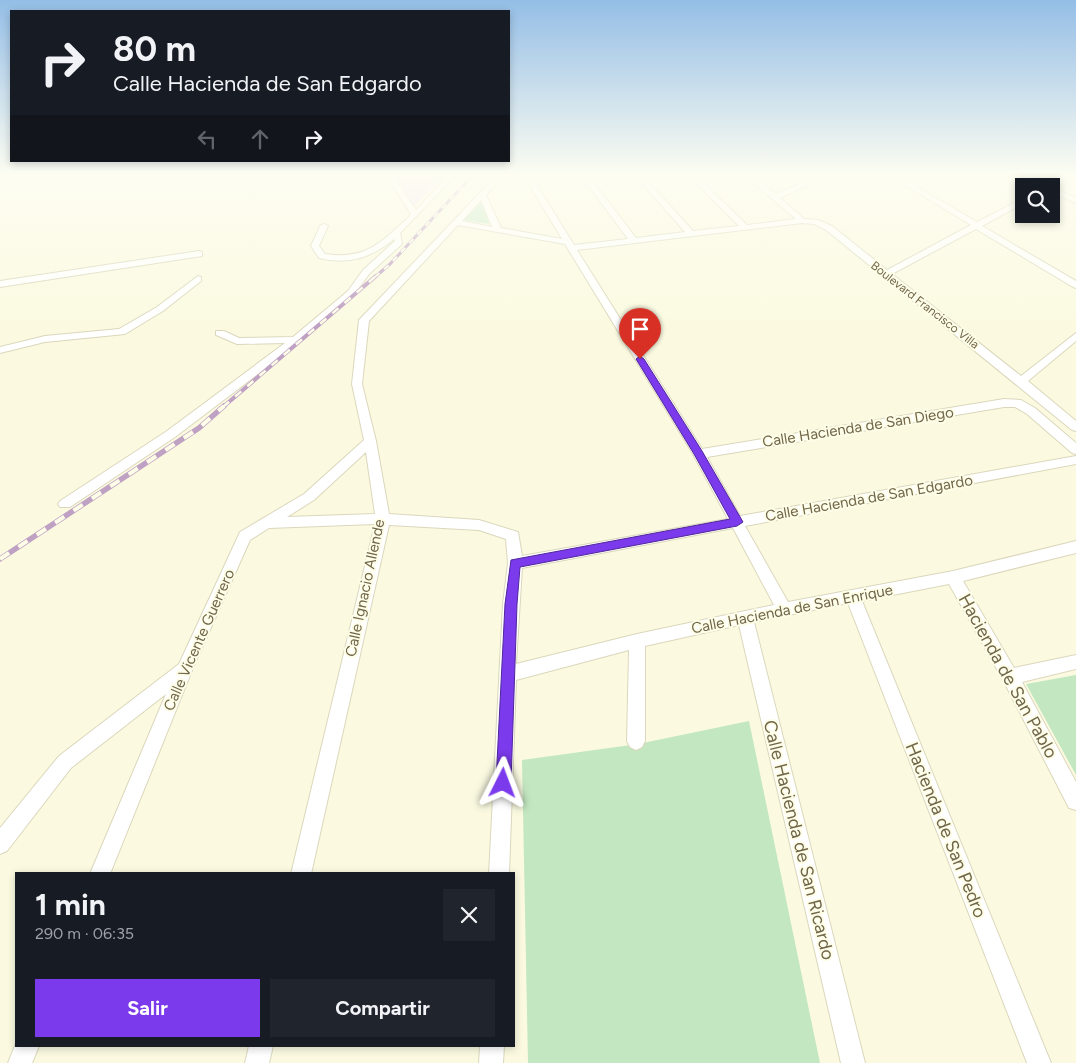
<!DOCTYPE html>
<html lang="es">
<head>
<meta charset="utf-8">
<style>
	body { margin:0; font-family:Figtree,sans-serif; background:#20242c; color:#f1f3f6; height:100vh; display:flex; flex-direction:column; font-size:19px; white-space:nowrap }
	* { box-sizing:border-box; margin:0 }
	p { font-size:16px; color:#9ea1a6 }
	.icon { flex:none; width:28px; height:28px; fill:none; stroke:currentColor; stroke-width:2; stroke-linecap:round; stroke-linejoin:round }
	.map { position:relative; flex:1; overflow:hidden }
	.details { position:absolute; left:15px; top:872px; width:500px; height:175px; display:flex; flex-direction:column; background:#171b24; border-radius:0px; box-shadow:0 2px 8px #0003 }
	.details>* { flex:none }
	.hud { position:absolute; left:10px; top:10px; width:500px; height:152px; border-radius:0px; box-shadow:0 2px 8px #0003; background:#171b24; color:#f1f3f6; overflow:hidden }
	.buttons { position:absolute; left:1015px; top:178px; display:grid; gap:10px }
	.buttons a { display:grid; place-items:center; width:45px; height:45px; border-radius:0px; background:#171b24; box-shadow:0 2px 8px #0003; font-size:25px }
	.pin { position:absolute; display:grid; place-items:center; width:42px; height:42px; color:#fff; margin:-51px -21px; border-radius:50% 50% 50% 0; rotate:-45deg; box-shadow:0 0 5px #0007 }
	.pin .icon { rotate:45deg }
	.me { position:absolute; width:55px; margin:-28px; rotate:3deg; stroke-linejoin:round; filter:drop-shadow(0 0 4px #0008) }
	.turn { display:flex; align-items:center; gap:18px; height:105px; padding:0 20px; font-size:22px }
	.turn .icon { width:65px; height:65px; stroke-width:2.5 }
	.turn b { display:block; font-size:35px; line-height:42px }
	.lanes { display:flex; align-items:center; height:48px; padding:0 20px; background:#0003; justify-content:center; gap:25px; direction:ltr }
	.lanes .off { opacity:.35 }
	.round { display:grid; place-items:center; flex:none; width:52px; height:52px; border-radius:0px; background:#20242c }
	.headline { display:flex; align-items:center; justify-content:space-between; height:85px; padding:0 20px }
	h1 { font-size:30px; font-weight:700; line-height:38px }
	.cta { display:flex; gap:10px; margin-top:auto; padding:10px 20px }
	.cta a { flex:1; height:58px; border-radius:0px; background:#7c3aed; color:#fff; font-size:20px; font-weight:700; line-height:58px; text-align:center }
	.cta a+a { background:#20242c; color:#f1f3f6 }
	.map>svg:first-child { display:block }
	.education { fill:#f7def7 }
	.green { fill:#c3e7c1 }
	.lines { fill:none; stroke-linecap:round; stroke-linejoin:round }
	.minor-casing { stroke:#dbd7bc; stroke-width:2 }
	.minor { fill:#fff; fill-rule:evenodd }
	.rail-far2-casing { stroke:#bfa1c3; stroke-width:3 }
	.rail-far1-casing { stroke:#bfa1c3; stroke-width:4 }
	.rail-casing { stroke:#bfa1c3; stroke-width:5.5 }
	.rail-far2 { stroke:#fefde7; stroke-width:2; stroke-dasharray:6; stroke-linecap:butt }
	.rail-far1 { stroke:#fefde7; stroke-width:2.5; stroke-dasharray:8; stroke-linecap:butt }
	.rail { stroke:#fefde7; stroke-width:4; stroke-dasharray:11; stroke-linecap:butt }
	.route { fill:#7c3aed; stroke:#51269a }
	.labels { text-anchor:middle; stroke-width:4; stroke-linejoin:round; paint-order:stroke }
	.far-street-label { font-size:12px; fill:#70664a; stroke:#fefde7 }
	.street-label { font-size:15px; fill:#70664a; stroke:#fefde7 }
	.near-street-label { font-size:18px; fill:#70664a; stroke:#fefde7 }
</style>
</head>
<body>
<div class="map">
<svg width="1076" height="1063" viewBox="0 0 1076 1063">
	<rect width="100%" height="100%" fill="#fbfae1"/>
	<!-- education -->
	<polygon class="education" points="414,174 447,174 414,206 396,179"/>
	<!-- green -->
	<g class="green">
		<polygon points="482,201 489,224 463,220"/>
		<polygon points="1076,675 1076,775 1026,684"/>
		<polygon points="749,721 820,1063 528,1063 522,760 638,744"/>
	</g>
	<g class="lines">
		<defs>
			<g id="minor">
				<path d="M385 174 393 176 412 174 395 180 416 210 450 174H457L400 233 402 244 369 274 354 295 300 342 175 437 70 507H60L58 504 60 501 167 431 285 343 237 344 216 335V331H224L239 338 293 337 348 291 363 270 395 241 394 239C371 258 349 265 319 258L311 246 320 226 324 224 328 226 319 246 325 254C366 260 380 243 409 217L411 214Z"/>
				<path d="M498 174H505L486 195 501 228 562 239 523 174H530L574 245 628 239 580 174H587L636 238 685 232 634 174H641L693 231 739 226 687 174H694L747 225 796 219 743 174H751L776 194 821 174H831L780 198 804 219 818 220 832 226 887 270 971 225 887 174H895L977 222 1024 198V203L982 226 1076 281V288L1073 287 976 229 892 274 1021 376 1076 333V341L1028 381 1076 421V431L1072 430 826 230 814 224 802 223 577 250 702 449 1004 399 1021 400 1035 408 1076 443V454L1072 453 1027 414 1015 407H1004L707 457 740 516 1076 456V464L745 526 788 602 953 571 1076 541V553L963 581 1014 668 1076 655V669L1022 682 1076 782V810L1069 808 1004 682 949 584 862 601 1051 1063H1027L848 603 754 622 865 1063H841L739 625 645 646V741L642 747 636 750 630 747 627 741 629 650 516 680 509 874H489L503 604 508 563 506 539 479 530 389 525 311 874H291L375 524 269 528 250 540 193 668 110 874H90L166 694 71 768 7 851 0 854V828L59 756 179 664 240 532 304 494 364 440 352 384 359 320ZM481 200 492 227 462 221ZM458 225 565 244 693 454 728 519 522 556 518 532 479 520 389 514 376 441 362 384 369 321ZM366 452 375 514 287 517 314 500ZM733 528 774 605 637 634 516 664 522 568Z"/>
				<polygon points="1018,174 1027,174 1047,184 1066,174 1075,174 1053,187 1076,198 1076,203 1051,192 1051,186 1040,186"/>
				<polygon points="199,251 202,252 202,256 0,287 0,281"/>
				<polygon points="198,276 201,277 201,281 163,311 125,334 45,342 0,353 0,347 45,336 119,329 157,307"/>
				<polygon points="16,1043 16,1046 39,1046 32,1063 8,1063"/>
				<polygon points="249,1046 273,1046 269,1063 245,1063"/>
				<polygon points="480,1046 504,1046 503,1063 479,1063"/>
			</g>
		</defs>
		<!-- minor casing -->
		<use href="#minor" class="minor-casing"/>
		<!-- minor -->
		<use href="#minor" class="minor"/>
		<defs>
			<polyline id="rail-far2" points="375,277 390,264 474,174"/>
			<polyline id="rail-far1" points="223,407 376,276"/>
			<polyline id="rail" points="0,559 199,428 224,406"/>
		</defs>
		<!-- rail-far2 casing -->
		<use href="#rail-far2" class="rail-far2-casing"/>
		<!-- rail-far1 casing -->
		<use href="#rail-far1" class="rail-far1-casing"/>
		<!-- rail casing -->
		<use href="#rail" class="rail-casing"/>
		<!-- rail-far2 -->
		<use href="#rail-far2" class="rail-far2"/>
		<!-- rail-far1 -->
		<use href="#rail-far1" class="rail-far1"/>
		<!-- rail -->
		<use href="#rail" class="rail"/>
	</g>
	<!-- sky -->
	<linearGradient id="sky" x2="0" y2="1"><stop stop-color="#94bee6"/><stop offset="0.54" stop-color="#fdfdf2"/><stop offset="1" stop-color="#fdfdf2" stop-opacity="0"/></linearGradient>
	<rect width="1076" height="323" fill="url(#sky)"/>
	<!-- route -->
	<polygon class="route" points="640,356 644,359 702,451 743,522 737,526 520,567 517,604 511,783 509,788 503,790 498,788 496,783 505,604 511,560 730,519 694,454 636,359"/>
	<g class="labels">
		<!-- far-street labels -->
		<g class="far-street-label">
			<text transform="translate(925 305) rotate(38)" y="4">Boulevard Francisco Villa</text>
		</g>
		<!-- street labels -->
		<g class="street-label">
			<text transform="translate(858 427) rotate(-9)" y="5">Calle Hacienda de San Diego</text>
			<text transform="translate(869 498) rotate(-10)" y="5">Calle Hacienda de San Edgardo</text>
			<text transform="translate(365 588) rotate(-78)" y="5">Calle Ignacio Allende</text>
			<text transform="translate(792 609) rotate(-11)" y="5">Calle Hacienda de San Enrique</text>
			<text transform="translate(199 640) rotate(-66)" y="5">Calle Vicente Guerrero</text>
		</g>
		<!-- near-street labels -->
		<g class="near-street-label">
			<text transform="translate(1008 676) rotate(61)" y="6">Hacienda de San Pablo</text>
			<text transform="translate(946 830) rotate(68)" y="6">Hacienda de San Pedro</text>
			<text transform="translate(799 840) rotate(76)" y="6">Calle Hacienda de San Ricardo</text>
		</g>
	</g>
</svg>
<div class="buttons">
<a><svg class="icon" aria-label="search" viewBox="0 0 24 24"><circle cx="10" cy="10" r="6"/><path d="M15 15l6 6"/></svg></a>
</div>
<div class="pin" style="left:640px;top:359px;background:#d93025"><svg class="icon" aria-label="arrive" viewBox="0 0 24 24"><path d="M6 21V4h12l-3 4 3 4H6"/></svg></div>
<svg class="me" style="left:503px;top:783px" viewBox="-20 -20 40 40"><path d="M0-17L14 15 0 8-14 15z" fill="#7c3aed" stroke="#fff" stroke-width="4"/></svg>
<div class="hud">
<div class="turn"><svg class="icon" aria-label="right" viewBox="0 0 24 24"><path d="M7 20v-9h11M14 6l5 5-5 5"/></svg><div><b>80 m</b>Calle Hacienda de San Edgardo</div></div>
<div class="lanes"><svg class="icon off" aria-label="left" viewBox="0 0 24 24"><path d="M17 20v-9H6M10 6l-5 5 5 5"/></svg><svg class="icon off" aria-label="ahead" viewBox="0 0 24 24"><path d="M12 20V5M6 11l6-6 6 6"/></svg><svg class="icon" aria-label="right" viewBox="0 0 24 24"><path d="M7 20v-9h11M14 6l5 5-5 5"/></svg></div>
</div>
<section class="details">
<div class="headline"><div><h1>1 min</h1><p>290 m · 06:35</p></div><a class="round"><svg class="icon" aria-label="close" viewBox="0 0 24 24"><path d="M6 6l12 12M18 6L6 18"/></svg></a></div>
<div class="cta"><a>Salir</a><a>Compartir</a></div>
</section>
</div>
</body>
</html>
